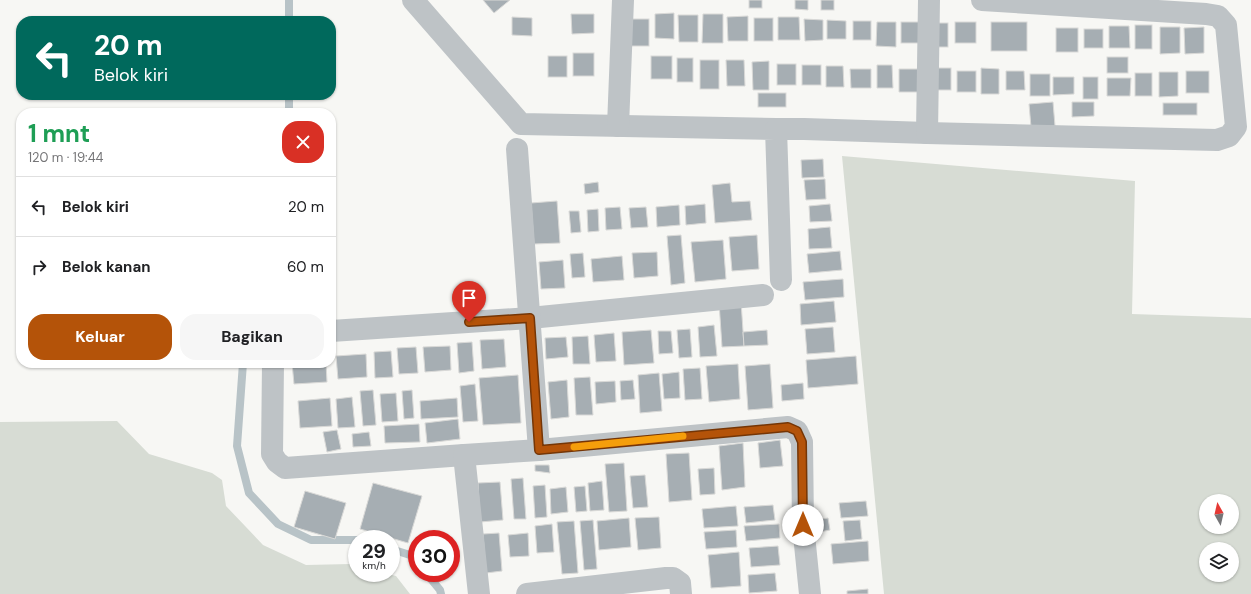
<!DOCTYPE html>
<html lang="id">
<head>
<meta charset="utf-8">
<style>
	body { margin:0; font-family:"DM Sans",sans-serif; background:#f6f6f6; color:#202124; height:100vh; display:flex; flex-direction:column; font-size:15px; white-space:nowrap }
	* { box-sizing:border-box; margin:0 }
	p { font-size:13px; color:#757577 }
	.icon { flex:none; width:22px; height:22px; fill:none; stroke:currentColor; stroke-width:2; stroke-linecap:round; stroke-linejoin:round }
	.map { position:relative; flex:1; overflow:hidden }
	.drawer { position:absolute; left:16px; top:108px; width:320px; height:260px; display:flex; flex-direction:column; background:#fff; border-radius:16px; box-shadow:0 1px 3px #0004 }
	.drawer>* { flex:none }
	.banner { position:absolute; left:16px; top:16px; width:320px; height:84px; border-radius:16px; box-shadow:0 1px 3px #0004; background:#00695c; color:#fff; overflow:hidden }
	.needle { width:26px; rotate:352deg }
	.controls { position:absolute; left:1199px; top:494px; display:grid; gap:8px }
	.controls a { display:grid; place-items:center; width:40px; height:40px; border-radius:50%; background:#fff; box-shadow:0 1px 3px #0004; font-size:20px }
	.speed { position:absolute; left:348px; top:530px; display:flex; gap:8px; font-size:20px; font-weight:700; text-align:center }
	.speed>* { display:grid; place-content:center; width:52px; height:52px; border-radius:50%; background:#fff; box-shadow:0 1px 3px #0004; line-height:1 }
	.speed small { font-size:10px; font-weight:400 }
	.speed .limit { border:6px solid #d22; background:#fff; color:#111 }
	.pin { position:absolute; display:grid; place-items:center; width:34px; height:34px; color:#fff; margin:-41px -17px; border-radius:50% 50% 50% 0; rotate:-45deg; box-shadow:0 0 4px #0007 }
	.pin .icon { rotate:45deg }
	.me { position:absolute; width:44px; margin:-22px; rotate:0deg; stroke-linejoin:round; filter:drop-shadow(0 0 3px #0008) }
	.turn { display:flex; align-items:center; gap:14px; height:84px; padding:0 12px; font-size:18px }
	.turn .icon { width:52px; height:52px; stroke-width:2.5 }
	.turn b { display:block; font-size:28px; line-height:34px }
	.round { display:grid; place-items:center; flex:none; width:42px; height:42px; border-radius:16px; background:#f6f6f6 }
	.summary { display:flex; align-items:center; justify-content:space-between; height:68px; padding:0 12px }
	h1 { font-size:24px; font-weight:700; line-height:30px; color:#1e9e55 }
	.cta { display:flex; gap:8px; margin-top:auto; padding:8px 12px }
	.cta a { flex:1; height:46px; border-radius:16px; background:#b45309; color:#fff; font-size:16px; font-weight:700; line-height:46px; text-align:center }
	.cta a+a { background:#f6f6f6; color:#202124 }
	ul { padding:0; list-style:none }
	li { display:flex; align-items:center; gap:12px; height:60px; padding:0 12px; border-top:1px solid #e0e0e0 }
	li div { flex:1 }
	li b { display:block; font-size:15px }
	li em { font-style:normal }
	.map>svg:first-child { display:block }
	.green { fill:#d7dcd4; fill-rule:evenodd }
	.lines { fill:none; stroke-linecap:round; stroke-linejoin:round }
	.stream { stroke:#b8c3c7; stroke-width:8 }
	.building { fill:#a6aeb3; stroke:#d9d9d7 }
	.minor { stroke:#bec3c6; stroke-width:22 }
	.route-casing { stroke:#753606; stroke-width:10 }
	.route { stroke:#b45309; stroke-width:7 }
	.slow { stroke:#f59e0b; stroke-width:7 }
</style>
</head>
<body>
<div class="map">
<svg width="1251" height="594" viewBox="0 0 1251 594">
	<rect width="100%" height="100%" fill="#f7f7f4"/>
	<!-- green -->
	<g class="green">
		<path d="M842 156 1135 181 1132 314 1251 318V594H884ZM1206 501H1232V527H1206ZM1206 549H1232V575H1206Z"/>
		<polygon points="117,421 149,454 212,473 222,480 226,506 263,545 306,565 350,564 357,566 357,573 383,573 396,576 410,594 0,594 0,422"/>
	</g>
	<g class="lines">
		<!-- stream -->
		<g class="stream">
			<polyline points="289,0 289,21"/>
			<polyline points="289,95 289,113"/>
			<polyline points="243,363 237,446 249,493 278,524 311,540 357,540"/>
			<polyline points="391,549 410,555 417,563"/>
			<polyline points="426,573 440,590 441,594"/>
		</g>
	</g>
	<!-- building -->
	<g class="building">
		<polygon points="483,0 510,0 494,13"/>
		<rect x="749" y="0" width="13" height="8"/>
		<polygon points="795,0 808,0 808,10 795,9"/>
		<rect x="821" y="0" width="13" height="10"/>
		<polygon points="674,13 674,39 655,38 655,14"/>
		<polygon points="571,14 594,14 594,33 572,34"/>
		<polygon points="703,14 723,14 723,43 702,43"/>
		<polygon points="678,15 698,15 698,42 679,42"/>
		<polygon points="748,16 748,41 728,41 727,17"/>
		<polygon points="512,17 532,18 532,36 512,35"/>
		<polygon points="778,17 799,17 800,40 778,40"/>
		<rect x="754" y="18" width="19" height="23"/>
		<rect x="631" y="19" width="18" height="27"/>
		<polygon points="804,19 823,20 823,40 805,41"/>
		<polygon points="827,20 846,21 846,39 827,39"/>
		<rect x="853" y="21" width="18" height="19"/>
		<polygon points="877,22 896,22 896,47 876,46"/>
		<rect x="901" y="22" width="22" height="21"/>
		<rect x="955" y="22" width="21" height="21"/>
		<rect x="991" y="22" width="36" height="29"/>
		<rect x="932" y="23" width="16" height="24"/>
		<rect x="1135" y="25" width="17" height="24"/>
		<polygon points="1109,26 1129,26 1130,48 1109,48"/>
		<polygon points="1160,27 1180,27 1180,53 1160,54"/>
		<polygon points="1204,27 1204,53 1185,54 1184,28"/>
		<rect x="1056" y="28" width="22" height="24"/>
		<rect x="1084" y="29" width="19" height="19"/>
		<rect x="573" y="53" width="21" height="23"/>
		<rect x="548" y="56" width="19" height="21"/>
		<rect x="651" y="56" width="21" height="23"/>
		<rect x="1107" y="57" width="21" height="16"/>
		<rect x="677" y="58" width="16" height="24"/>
		<rect x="700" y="60" width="19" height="29"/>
		<polygon points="726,60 744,60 745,86 727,86"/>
		<polygon points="769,61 769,90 753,90 752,62"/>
		<rect x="777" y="64" width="19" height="21"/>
		<rect x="802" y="65" width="19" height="20"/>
		<polygon points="877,65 892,65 893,88 877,88"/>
		<polygon points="826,66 843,66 844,87 826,87"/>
		<rect x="931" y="68" width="20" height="22"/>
		<polygon points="981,68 999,69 999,94 981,94"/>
		<polygon points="850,69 871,69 871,88 851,88"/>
		<polygon points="899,69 921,69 922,92 899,92"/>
		<rect x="957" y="71" width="19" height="21"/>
		<polygon points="1006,71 1024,71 1025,90 1006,90"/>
		<rect x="1186" y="71" width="23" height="22"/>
		<polygon points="1159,72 1178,72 1178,96 1159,97"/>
		<rect x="1135" y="73" width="17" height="23"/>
		<rect x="1030" y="74" width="20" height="22"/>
		<polygon points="1053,77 1074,77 1074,94 1053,95"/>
		<rect x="1083" y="77" width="15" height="22"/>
		<polygon points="1107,78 1131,78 1130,96 1107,96"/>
		<rect x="758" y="93" width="28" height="14"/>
		<polygon points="1053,102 1055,126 1031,127 1029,104"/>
		<polygon points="1072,102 1094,102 1094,116 1072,117"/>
		<rect x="1163" y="103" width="34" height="12"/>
		<polygon points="823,159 824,177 802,178 801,160"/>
		<polygon points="825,179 826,199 806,200 804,180"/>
		<polygon points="598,182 599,192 585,194 584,184"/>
		<polygon points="730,183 732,202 750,201 752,220 715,223 712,185"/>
		<polygon points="557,201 560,243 534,244 531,203"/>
		<polygon points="705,204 706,223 686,225 685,206"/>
		<polygon points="830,204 832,221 810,222 809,206"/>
		<polygon points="679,205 680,225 657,227 656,207"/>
		<polygon points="620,207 622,229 606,230 605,208"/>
		<polygon points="646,207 648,227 631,228 629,208"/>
		<polygon points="598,209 599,231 588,232 587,210"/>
		<polygon points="569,211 579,211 581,232 571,233"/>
		<polygon points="830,227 832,248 809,249 808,229"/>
		<polygon points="681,235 685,283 671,285 667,236"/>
		<polygon points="757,235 759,269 732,271 729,237"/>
		<polygon points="723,240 726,279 695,282 691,242"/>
		<polygon points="840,251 842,270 809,273 807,254"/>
		<polygon points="657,252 658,276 634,278 632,253"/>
		<polygon points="583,253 585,277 572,278 570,254"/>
		<polygon points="622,256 624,280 593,282 591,259"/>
		<polygon points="563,260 565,288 541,289 539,262"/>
		<polygon points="843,279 844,297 805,300 803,282"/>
		<polygon points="741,301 744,346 722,347 719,302"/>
		<polygon points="834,301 836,322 801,325 800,304"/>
		<polygon points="714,325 717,356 700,357 698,327"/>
		<polygon points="833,327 835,352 807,354 805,329"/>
		<polygon points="690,329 692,357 679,358 677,330"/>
		<polygon points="651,330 654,363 624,365 622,332"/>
		<polygon points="767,330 768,345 744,346 743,332"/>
		<polygon points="658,331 671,331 673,353 659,354"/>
		<polygon points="614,333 616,361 596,362 594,335"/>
		<polygon points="588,336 590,364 573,364 572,337"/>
		<polygon points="566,337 568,357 546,359 545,338"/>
		<polygon points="504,339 506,367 482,369 480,340"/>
		<polygon points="472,342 474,371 459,373 457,343"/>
		<polygon points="450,346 451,370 425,372 423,347"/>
		<polygon points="416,347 418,373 399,374 397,348"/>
		<polygon points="391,351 393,377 375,378 374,352"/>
		<polygon points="366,354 367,377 338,379 336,356"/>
		<polygon points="856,356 858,384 808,388 806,360"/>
		<polygon points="292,363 326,363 327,382 294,384"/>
		<polygon points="738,364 740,399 709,402 706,366"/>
		<polygon points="770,364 773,408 748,410 745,366"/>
		<polygon points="700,368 702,399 685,400 683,369"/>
		<polygon points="679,372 680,398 664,399 662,374"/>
		<polygon points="659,373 662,411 640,413 638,375"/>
		<polygon points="518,375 521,423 483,425 479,378"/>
		<polygon points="590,377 593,415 576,415 574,378"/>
		<polygon points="567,380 569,417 551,419 548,382"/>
		<polygon points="633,380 635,399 621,400 620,381"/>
		<polygon points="615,381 616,402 596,404 595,382"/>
		<polygon points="803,383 804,399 782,401 781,385"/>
		<polygon points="475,384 478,421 463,422 460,386"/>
		<polygon points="373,390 376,425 363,426 360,391"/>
		<polygon points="412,390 414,418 404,419 402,391"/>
		<polygon points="396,393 398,421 382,422 380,394"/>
		<polygon points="352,397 355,427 338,428 336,399"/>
		<polygon points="330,398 332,426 300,428 298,401"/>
		<polygon points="457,398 458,417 421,419 420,401"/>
		<polygon points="458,419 460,439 427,443 425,423"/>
		<polygon points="419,424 420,442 385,443 384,426"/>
		<polygon points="337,430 341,449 327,452 323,432"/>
		<polygon points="369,432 371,446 353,447 352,434"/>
		<polygon points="780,440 783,466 760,468 758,443"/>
		<polygon points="743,443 745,487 722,490 719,446"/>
		<polygon points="689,453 692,500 669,502 666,454"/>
		<polygon points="624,463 627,511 609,512 605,464"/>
		<polygon points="535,465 549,465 550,473 535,471"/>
		<polygon points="714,468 715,494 700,495 698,469"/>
		<polygon points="645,475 648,507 633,508 630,476"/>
		<polygon points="523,478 526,519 514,519 511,479"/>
		<polygon points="602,481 604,510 590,511 588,483"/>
		<polygon points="500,482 503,520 480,522 478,483"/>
		<polygon points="373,483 422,496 408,543 360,529"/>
		<polygon points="545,485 547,517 535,518 533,486"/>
		<polygon points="585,486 587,511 576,512 574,487"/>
		<polygon points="566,487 568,512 551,514 550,489"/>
		<polygon points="305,491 346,503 335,539 294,527"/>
		<polygon points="866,501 868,516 841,518 839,503"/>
		<polygon points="773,505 775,520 746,523 744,507"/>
		<polygon points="736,506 738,526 704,528 702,509"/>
		<polygon points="659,517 661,548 638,550 635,518"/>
		<polygon points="629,518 631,547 599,550 597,521"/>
		<polygon points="828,518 830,530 814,533 809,521"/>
		<polygon points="593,520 597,569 584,570 580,521"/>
		<polygon points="860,520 862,539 845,541 843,521"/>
		<polygon points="574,521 578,573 562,574 557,522"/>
		<polygon points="552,524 554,552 537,553 535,526"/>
		<polygon points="779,524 780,538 746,541 744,526"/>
		<polygon points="736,530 737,547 706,549 704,532"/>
		<polygon points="499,533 502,571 486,573 483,534"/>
		<polygon points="528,533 529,556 510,557 508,535"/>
		<polygon points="868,541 869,561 833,564 831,544"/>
		<polygon points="778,546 780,565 751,567 749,548"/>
		<polygon points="739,552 741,586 711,588 708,555"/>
		<polygon points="775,573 777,591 749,593 748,575"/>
		<polygon points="868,589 868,594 847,594 847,591"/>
	</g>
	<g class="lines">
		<!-- minor -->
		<g class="minor">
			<polyline points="413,0 521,124 776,129 781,280"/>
			<polyline points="618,126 623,0"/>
			<polyline points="776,129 804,129 927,133 1217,140 1229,136 1236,127 1226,25 1218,16 1206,14 982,0"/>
			<polyline points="927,133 929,0"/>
			<polyline points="331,331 530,318 763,295"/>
			<polyline points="273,363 272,454 277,462 285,468 464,455"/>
			<polyline points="539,450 788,427 797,431 802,442 803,525 810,594"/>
			<polyline points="479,594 464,455 539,450 517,149"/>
			<polyline points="527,594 666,578 673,578 680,583 681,594"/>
		</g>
	</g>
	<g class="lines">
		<defs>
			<polyline id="route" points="469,322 530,318 539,450 788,427 797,431 802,442 803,525"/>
		</defs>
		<!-- route casing -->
		<use href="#route" class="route-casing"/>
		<!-- route -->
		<use href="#route" class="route"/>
		<!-- slow -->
		<polyline class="slow" points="574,447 683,436"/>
	</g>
</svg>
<div class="controls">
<a><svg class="needle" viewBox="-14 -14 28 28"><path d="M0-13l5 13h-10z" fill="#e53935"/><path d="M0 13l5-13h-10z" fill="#757577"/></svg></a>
<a><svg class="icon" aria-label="layers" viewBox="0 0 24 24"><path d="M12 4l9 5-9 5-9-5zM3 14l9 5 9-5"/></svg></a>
</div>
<div class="speed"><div>29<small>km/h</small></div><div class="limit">30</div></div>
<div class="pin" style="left:469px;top:322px;background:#d93025"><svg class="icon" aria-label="arrive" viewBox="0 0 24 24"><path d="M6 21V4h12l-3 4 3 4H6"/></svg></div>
<svg class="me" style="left:803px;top:525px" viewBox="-20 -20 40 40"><circle r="19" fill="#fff"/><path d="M0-13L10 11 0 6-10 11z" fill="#b45309"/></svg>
<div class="banner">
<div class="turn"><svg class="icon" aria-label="left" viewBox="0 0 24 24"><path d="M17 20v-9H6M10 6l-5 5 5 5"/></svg><div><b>20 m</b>Belok kiri</div></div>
</div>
<section class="drawer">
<div class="summary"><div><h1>1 mnt</h1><p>120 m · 19:44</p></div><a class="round" style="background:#d93025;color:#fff"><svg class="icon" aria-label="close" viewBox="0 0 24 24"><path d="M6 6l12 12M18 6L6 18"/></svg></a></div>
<ul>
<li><svg class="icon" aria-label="left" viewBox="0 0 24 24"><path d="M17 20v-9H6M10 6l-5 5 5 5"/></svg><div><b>Belok kiri</b></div><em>20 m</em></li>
<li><svg class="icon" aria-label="right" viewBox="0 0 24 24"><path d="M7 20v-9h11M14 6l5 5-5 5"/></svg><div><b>Belok kanan</b></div><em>60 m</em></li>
</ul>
<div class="cta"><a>Keluar</a><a>Bagikan</a></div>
</section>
</div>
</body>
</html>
